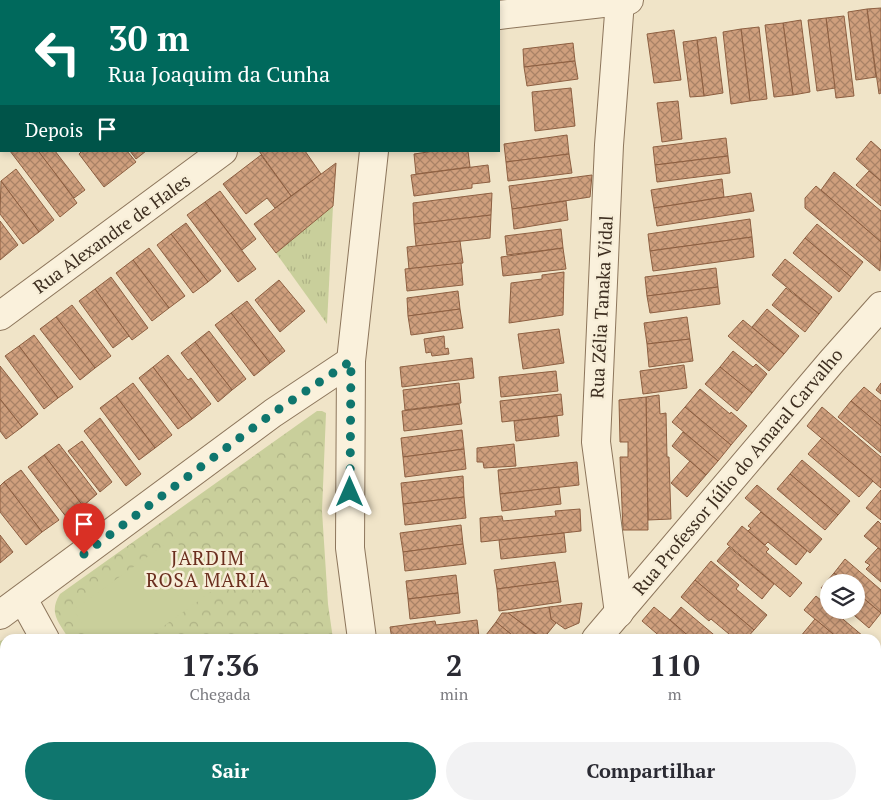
<!DOCTYPE html>
<html lang="pt">
<head>
<meta charset="utf-8">
<style>
	body { margin:0; font-family:"PT Serif",serif; background:#f2f2f3; color:#2b2b33; height:100vh; display:flex; flex-direction:column; font-size:19px; white-space:nowrap }
	* { box-sizing:border-box; margin:0 }
	p { font-size:16px; color:#7c7c81 }
	.icon { flex:none; width:28px; height:28px; fill:none; stroke:currentColor; stroke-width:2; stroke-linecap:round; stroke-linejoin:round }
	.map { position:relative; flex:1; overflow:hidden }
	.side { position:absolute; left:0px; top:634px; width:881px; height:176px; display:flex; flex-direction:column; background:#fff; border-radius:15px 15px 0 0; box-shadow:0 2px 8px #0003 }
	.side>* { flex:none }
	.top-card { position:absolute; left:0px; top:0px; width:500px; height:152px; box-shadow:0 2px 8px #0003; background:#00695c; color:#fff; overflow:hidden }
	.tools { position:absolute; left:820px; top:574px; display:grid; gap:10px }
	.tools a { display:grid; place-items:center; width:45px; height:45px; border-radius:50%; background:#fff; box-shadow:0 2px 8px #0003; font-size:25px }
	.pin { position:absolute; display:grid; place-items:center; width:42px; height:42px; color:#fff; margin:-51px -21px; border-radius:50% 50% 50% 0; rotate:-45deg; box-shadow:0 0 5px #0007 }
	.pin .icon { rotate:45deg }
	.me { position:absolute; width:55px; margin:-28px; rotate:0deg; stroke-linejoin:round; filter:drop-shadow(0 0 4px #0008) }
	.turn { display:flex; align-items:center; gap:18px; height:105px; padding:0 25px; font-size:22px }
	.turn .icon { width:65px; height:65px; stroke-width:2.5 }
	.turn b { display:block; font-size:35px; line-height:42px }
	.then { display:flex; align-items:center; height:48px; padding:0 25px; background:#0003; gap:10px; font-size:19px }
	.eta { display:flex; justify-content:space-evenly; align-items:center; height:85px; text-align:center }
	.eta b { font-size:30px; font-weight:600; line-height:35px }
	.action { display:flex; gap:10px; margin-top:auto; padding:10px 25px }
	.action a { flex:1; height:58px; border-radius:30px; background:#0f766e; color:#fff; font-size:20px; font-weight:600; line-height:58px; text-align:center }
	.action a+a { background:#f2f2f3; color:#2b2b33 }
	.map>svg:first-child { display:block }
	.grass { fill:url(#grass-tufts) }
	.park { fill:url(#park-crowns) }
	.pitch { fill:#c9cf9b }
	.building { fill:url(#building-cross-hatch); stroke:#8d5f41 }
	.lines { fill:none; stroke-linecap:round; stroke-linejoin:round }
	.minor-casing { stroke:#8d765c; stroke-width:30 }
	.minor { stroke:#faf1dc; stroke-width:28 }
	.route { stroke:#0f766e; stroke-width:9; stroke-dasharray:0 16.2 }
	.labels { text-anchor:middle; stroke-width:5; stroke-linejoin:round; paint-order:stroke }
	.street-label { font-size:18px; fill:#3d2e20; stroke:#f7eed8 }
	.neighbourhood-label { font-size:19px; letter-spacing:1px; fill:#6b2e1e; stroke:#f7eed8 }
</style>
</head>
<body>
<div class="map">
<svg width="881" height="809" viewBox="0 0 881 809">
	<defs>
		<pattern id="grass-tufts" width="24" height="20" patternUnits="userSpaceOnUse" patternTransform="scale(1.25)"><rect width="24" height="20" fill="#c9cf9b"/><path d="M3 7l-1-3M5 7V3M7 7l1-3M15 17l-1-3M17 17v-4M19 17l1-3" fill="none" stroke="#aeb285"/></pattern>
		<pattern id="park-crowns" width="20" height="18" patternUnits="userSpaceOnUse" patternTransform="scale(1.25)"><rect width="20" height="18" fill="#c9cf9b"/><path d="M2 6a3 3 0 1 1 6 0M12 15a3 3 0 1 1 6 0" fill="none" stroke="#aeb285"/></pattern>
		<pattern id="building-cross-hatch" width="8" height="8" patternUnits="userSpaceOnUse" patternTransform="scale(1.25)"><rect width="8" height="8" fill="#cf9f7d"/><path d="M0 0l8 8M0 8l8-8" fill="none" stroke="#a98266"/></pattern>
	</defs>
	<rect width="100%" height="100%" fill="#f0e4c8"/>
	<!-- grass -->
	<polygon class="grass" points="333,206 327,324 276,253"/>
	<!-- park -->
	<g class="park">
		<path d="M317 411H322L326 413 322 511 328 604 333 639H69C59 622 48 613 60 594Z"/>
		<polygon points="7,638 12,639 5,639 5,805 101,805 103,809 0,809 0,641"/>
	</g>
	<!-- pitch -->
	<polygon class="pitch" points="174,538 212,591 146,639 93,639 73,610"/>
	<!-- building -->
	<g class="building">
		<polygon points="136,0 169,0 134,1"/>
		<polygon points="881,8 881,93 879,94 867,9"/>
		<polygon points="867,9 876,77 856,80 848,12"/>
		<polygon points="844,16 854,96 836,98 826,18"/>
		<polygon points="826,18 835,88 817,91 808,20"/>
		<polygon points="801,20 810,92 793,95 783,23"/>
		<polygon points="783,23 793,95 774,97 765,25"/>
		<polygon points="759,27 767,99 750,101 741,29"/>
		<polygon points="741,29 750,101 731,104 723,32"/>
		<polygon points="674,30 681,80 654,83 647,34"/>
		<polygon points="716,37 723,93 704,96 697,40"/>
		<polygon points="697,40 704,96 690,97 683,42"/>
		<polygon points="573,43 575,61 524,67 523,49"/>
		<polygon points="575,61 578,79 527,86 524,67"/>
		<polygon points="0,69 1,71 1,102 0,100"/>
		<polygon points="571,88 575,126 535,131 532,92"/>
		<polygon points="0,100 1,102 0,135"/>
		<polygon points="678,101 682,139 662,142 657,103"/>
		<polygon points="567,135 569,154 506,162 504,144"/>
		<polygon points="726,138 728,156 655,165 653,147"/>
		<polygon points="871,141 881,150 881,181 856,159"/>
		<polygon points="10,151 39,151 77,203 60,217"/>
		<polygon points="40,151 55,151 85,190 74,198 39,152"/>
		<polygon points="82,151 127,151 136,162 104,187 79,154"/>
		<polygon points="130,151 146,151 136,159"/>
		<polygon points="259,151 305,151 321,174 291,196"/>
		<polygon points="434,151 468,151 470,167 416,174 414,154"/>
		<polygon points="569,154 572,173 508,181 506,162"/>
		<polygon points="261,155 291,196 275,208 267,198 246,214 223,184"/>
		<polygon points="728,156 730,173 657,182 655,165"/>
		<polygon points="336,163 333,206 276,253 254,224"/>
		<polygon points="488,165 490,182 472,184 472,188 414,196 411,175"/>
		<polygon points="16,169 54,220 39,232 1,181"/>
		<polygon points="869,171 881,181 881,206 856,185"/>
		<polygon points="834,172 881,211 881,242 821,190"/>
		<polygon points="592,175 590,197 512,209 509,186"/>
		<polygon points="722,179 724,197 654,208 651,190"/>
		<polygon points="1,181 39,232 23,244 0,214"/>
		<polygon points="816,186 881,242 880,271 805,208 805,198"/>
		<polygon points="220,191 256,239 242,250 205,202"/>
		<polygon points="492,193 491,215 414,224 413,203"/>
		<polygon points="751,193 754,211 657,226 654,208"/>
		<polygon points="566,201 568,220 514,229 512,209"/>
		<polygon points="205,202 256,269 238,282 187,215"/>
		<polygon points="491,215 490,238 416,246 414,224"/>
		<polygon points="750,219 752,237 650,251 648,234"/>
		<polygon points="0,221 18,245 0,260"/>
		<polygon points="186,223 221,271 208,282 171,234"/>
		<polygon points="817,224 863,262 851,277 805,238"/>
		<polygon points="561,229 563,248 507,255 505,236"/>
		<polygon points="171,234 208,282 193,293 157,245"/>
		<polygon points="752,237 754,257 653,271 650,251"/>
		<polygon points="805,238 851,277 839,292 793,253"/>
		<polygon points="460,241 463,263 409,269 407,247"/>
		<polygon points="149,248 185,296 169,308 133,260"/>
		<polygon points="563,248 566,269 503,276 501,257"/>
		<polygon points="785,259 832,297 819,314 772,275"/>
		<polygon points="133,260 169,308 152,321 116,273"/>
		<polygon points="461,263 463,285 407,291 405,269"/>
		<polygon points="716,268 718,287 647,296 645,277"/>
		<polygon points="564,272 563,315 509,323 511,283 542,279 542,275"/>
		<polygon points="111,277 148,328 132,340 95,289"/>
		<polygon points="279,280 305,311 280,332 255,300"/>
		<polygon points="718,287 720,304 650,313 647,296"/>
		<polygon points="786,288 819,314 805,332 772,305"/>
		<polygon points="95,289 129,336 113,348 79,301"/>
		<polygon points="458,291 460,309 408,316 407,298"/>
		<polygon points="247,301 285,351 270,363 231,313"/>
		<polygon points="72,305 111,356 95,368 56,317"/>
		<polygon points="460,309 463,328 411,335 408,316"/>
		<polygon points="767,309 799,336 784,354 752,327"/>
		<polygon points="231,313 270,363 254,376 215,325"/>
		<polygon points="56,317 95,368 80,380 40,329"/>
		<polygon points="687,317 690,339 647,344 644,323"/>
		<polygon points="743,320 784,354 769,371 728,336"/>
		<polygon points="559,329 564,363 523,369 518,334"/>
		<polygon points="209,331 246,379 232,390 195,342"/>
		<polygon points="34,335 73,387 58,398 19,346"/>
		<polygon points="444,336 445,349 448,348 449,354 432,356 431,352 426,353 424,339"/>
		<polygon points="690,339 693,361 649,367 647,344"/>
		<polygon points="195,342 232,390 218,402 181,353"/>
		<polygon points="19,346 58,398 44,409 5,356"/>
		<polygon points="733,351 753,367 756,364 767,374 752,393 720,367"/>
		<polygon points="168,355 188,380 191,378 211,404 192,419 153,367"/>
		<polygon points="472,358 474,378 402,387 400,367"/>
		<polygon points="684,365 687,388 643,394 640,371"/>
		<polygon points="0,366 38,414 22,427 0,399"/>
		<polygon points="153,367 192,419 178,429 139,378"/>
		<polygon points="720,367 752,393 737,411 705,384"/>
		<polygon points="556,371 558,391 501,397 499,377"/>
		<polygon points="133,383 172,435 155,448 116,396"/>
		<polygon points="459,383 461,403 405,410 403,390"/>
		<polygon points="881,383 881,394 876,390"/>
		<polygon points="864,387 881,401 881,426 851,401"/>
		<polygon points="700,389 730,414 731,412 747,426 731,445 685,407"/>
		<polygon points="561,394 563,415 502,422 500,401"/>
		<polygon points="659,395 660,414 666,413 667,457 669,457 671,519 648,520 646,397"/>
		<polygon points="116,396 155,448 139,460 100,408"/>
		<polygon points="646,397 648,530 623,530 620,457 628,457 628,442 620,442 619,400"/>
		<polygon points="0,399 22,427 6,439 0,431"/>
		<polygon points="851,401 881,426 881,453 838,417"/>
		<polygon points="459,404 462,424 404,431 402,411"/>
		<polygon points="685,407 731,445 718,461 672,422"/>
		<polygon points="822,407 881,457 881,488 807,426"/>
		<polygon points="557,416 559,436 516,441 514,421"/>
		<polygon points="100,418 141,474 126,486 84,431"/>
		<polygon points="462,430 464,449 403,457 401,438"/>
		<polygon points="683,432 718,461 706,475 672,446"/>
		<polygon points="822,438 873,481 859,497 808,454"/>
		<polygon points="82,441 112,482 100,492 68,451"/>
		<polygon points="59,444 97,494 83,506 44,455"/>
		<polygon points="514,444 516,466 484,468 483,462 477,462 477,448"/>
		<polygon points="464,449 466,469 405,477 403,457"/>
		<polygon points="44,455 83,506 67,518 28,467"/>
		<polygon points="802,460 850,501 838,515 790,474"/>
		<polygon points="690,461 706,475 687,497 671,483"/>
		<polygon points="577,462 579,485 500,494 498,470"/>
		<polygon points="21,470 59,520 42,532 4,482"/>
		<polygon points="790,474 838,515 825,530 777,489"/>
		<polygon points="463,476 464,497 403,504 401,483"/>
		<polygon points="4,482 42,532 26,545 0,512 0,486"/>
		<polygon points="757,485 822,539 810,553 745,498"/>
		<polygon points="559,487 561,504 502,511 500,494"/>
		<polygon points="881,490 881,520 866,508"/>
		<polygon points="464,497 466,518 405,525 403,504"/>
		<polygon points="580,509 581,531 481,542 480,518 502,516 503,521 556,516 555,511"/>
		<polygon points="761,512 807,551 796,565 768,542 765,545 748,531 751,528 748,526"/>
		<polygon points="878,521 881,524 881,550 864,536"/>
		<polygon points="461,525 463,544 403,552 400,533"/>
		<polygon points="742,526 769,549 766,552 802,583 790,597 727,544"/>
		<polygon points="564,533 566,552 501,559 499,540"/>
		<polygon points="0,535 13,552 0,563"/>
		<polygon points="463,544 466,564 405,571 403,552"/>
		<polygon points="729,547 774,584 762,599 717,561"/>
		<polygon points="878,548 881,550 881,582 866,569 870,565 865,562"/>
		<polygon points="845,559 881,590 881,613 856,592 856,582 845,582 834,573"/>
		<polygon points="711,561 739,585 736,589 767,615 754,630 695,580"/>
		<polygon points="555,562 558,581 497,589 494,570"/>
		<polygon points="834,573 845,582 829,582 829,594 821,588"/>
		<polygon points="456,575 458,593 408,599 406,581"/>
		<polygon points="695,580 754,630 746,639 735,639 711,619 709,621 681,597"/>
		<polygon points="558,581 561,602 499,611 497,589"/>
		<polygon points="856,592 881,613 869,628 848,610 856,610"/>
		<polygon points="458,593 460,613 410,619 408,599"/>
		<polygon points="816,596 829,607 829,610 832,610 863,636 861,639 839,639 804,610"/>
		<polygon points="582,603 579,623 565,629 551,619 549,607"/>
		<polygon points="549,607 551,619 556,623 543,639 508,613"/>
		<polygon points="654,607 670,620 692,639 663,639 642,621"/>
		<polygon points="681,607 719,639 692,639 670,620"/>
		<polygon points="502,613 508,613 542,639 517,639 496,622"/>
		<polygon points="815,619 839,639 802,639 800,637"/>
		<polygon points="477,620 479,637 392,639 390,627 435,621 436,625"/>
		<polygon points="496,622 517,639 490,639 486,635"/>
		<polygon points="881,742 881,761 876,757 876,747"/>
		<polygon points="876,757 881,761 881,786 876,782"/>
		<polygon points="876,796 881,800 881,809 862,809 858,805 876,805"/>
		<polygon points="178,805 217,805 208,809 180,809"/>
		<polygon points="236,805 244,805 246,809 228,809"/>
		<polygon points="305,805 348,805 340,809 297,809"/>
		<polygon points="348,805 350,805 352,809 340,809"/>
		<polygon points="511,805 522,805 526,809 507,809"/>
		<polygon points="522,805 554,805 558,809 526,809"/>
		<polygon points="566,805 576,805 573,809"/>
		<polygon points="634,805 700,805 705,809 639,809"/>
		<polygon points="709,805 720,805 717,809 714,809"/>
		<polygon points="828,805 858,805 862,809 832,809"/>
	</g>
	<g class="lines">
		<defs>
			<g id="minor">
				<polyline points="326,0 329,1"/>
				<polyline points="8,1 10,0"/>
				<polyline points="499,15 629,0"/>
				<polyline points="0,316 223,151"/>
				<polyline points="23,599 45,639"/>
				<polyline points="619,613 596,442 609,145 620,1"/>
				<polyline points="0,615 273,413 351,361"/>
				<polyline points="362,639 350,548 351,361 374,151"/>
				<polyline points="596,639 832,361 881,306"/>
				<polyline points="876,688 881,682"/>
				<polyline points="133,805 134,809"/>
				<polyline points="410,805 412,809"/>
				<polyline points="451,809 454,805"/>
				<polyline points="773,809 777,805"/>
			</g>
		</defs>
		<!-- minor casing -->
		<use href="#minor" class="minor-casing"/>
		<!-- minor -->
		<use href="#minor" class="minor"/>
	</g>
	<g class="lines">
		<!-- route -->
		<polyline class="route" points="84,554 273,413 351,361 350,492"/>
	</g>
	<g class="labels">
		<!-- street labels -->
		<g class="street-label">
			<text transform="translate(112 234) rotate(-36)" y="6">Rua Alexandre de Hales</text>
			<text transform="translate(602 307) rotate(-87)" y="6">Rua Zélia Tanaka Vidal</text>
			<text transform="translate(738 472) rotate(-50)" y="6">Rua Professor Júlio do Amaral Carvalho</text>
		</g>
		<!-- neighbourhood labels -->
		<g class="neighbourhood-label">
			<text x="208" y="565">JARDIM<tspan x="208" dy="22">ROSA MARIA</tspan></text>
		</g>
	</g>
</svg>
<div class="tools">
<a><svg class="icon" aria-label="layers" viewBox="0 0 24 24"><path d="M12 4l9 5-9 5-9-5zM3 14l9 5 9-5"/></svg></a>
</div>
<div class="pin" style="left:84px;top:554px;background:#d93025"><svg class="icon" aria-label="arrive" viewBox="0 0 24 24"><path d="M6 21V4h12l-3 4 3 4H6"/></svg></div>
<svg class="me" style="left:350px;top:492px" viewBox="-20 -20 40 40"><path d="M0-17L14 15 0 8-14 15z" fill="#0f766e" stroke="#fff" stroke-width="4"/></svg>
<div class="top-card">
<div class="turn"><svg class="icon" aria-label="left" viewBox="0 0 24 24"><path d="M17 20v-9H6M10 6l-5 5 5 5"/></svg><div><b>30 m</b>Rua Joaquim da Cunha</div></div>
<div class="then">Depois<svg class="icon" aria-label="arrive" viewBox="0 0 24 24"><path d="M6 21V4h12l-3 4 3 4H6"/></svg></div>
</div>
<section class="side">
<div class="eta">
<div><b>17:36</b><p>Chegada</p></div>
<div><b>2</b><p>min</p></div>
<div><b>110</b><p>m</p></div>
</div>
<div class="action"><a>Sair</a><a>Compartilhar</a></div>
</section>
</div>
</body>
</html>
